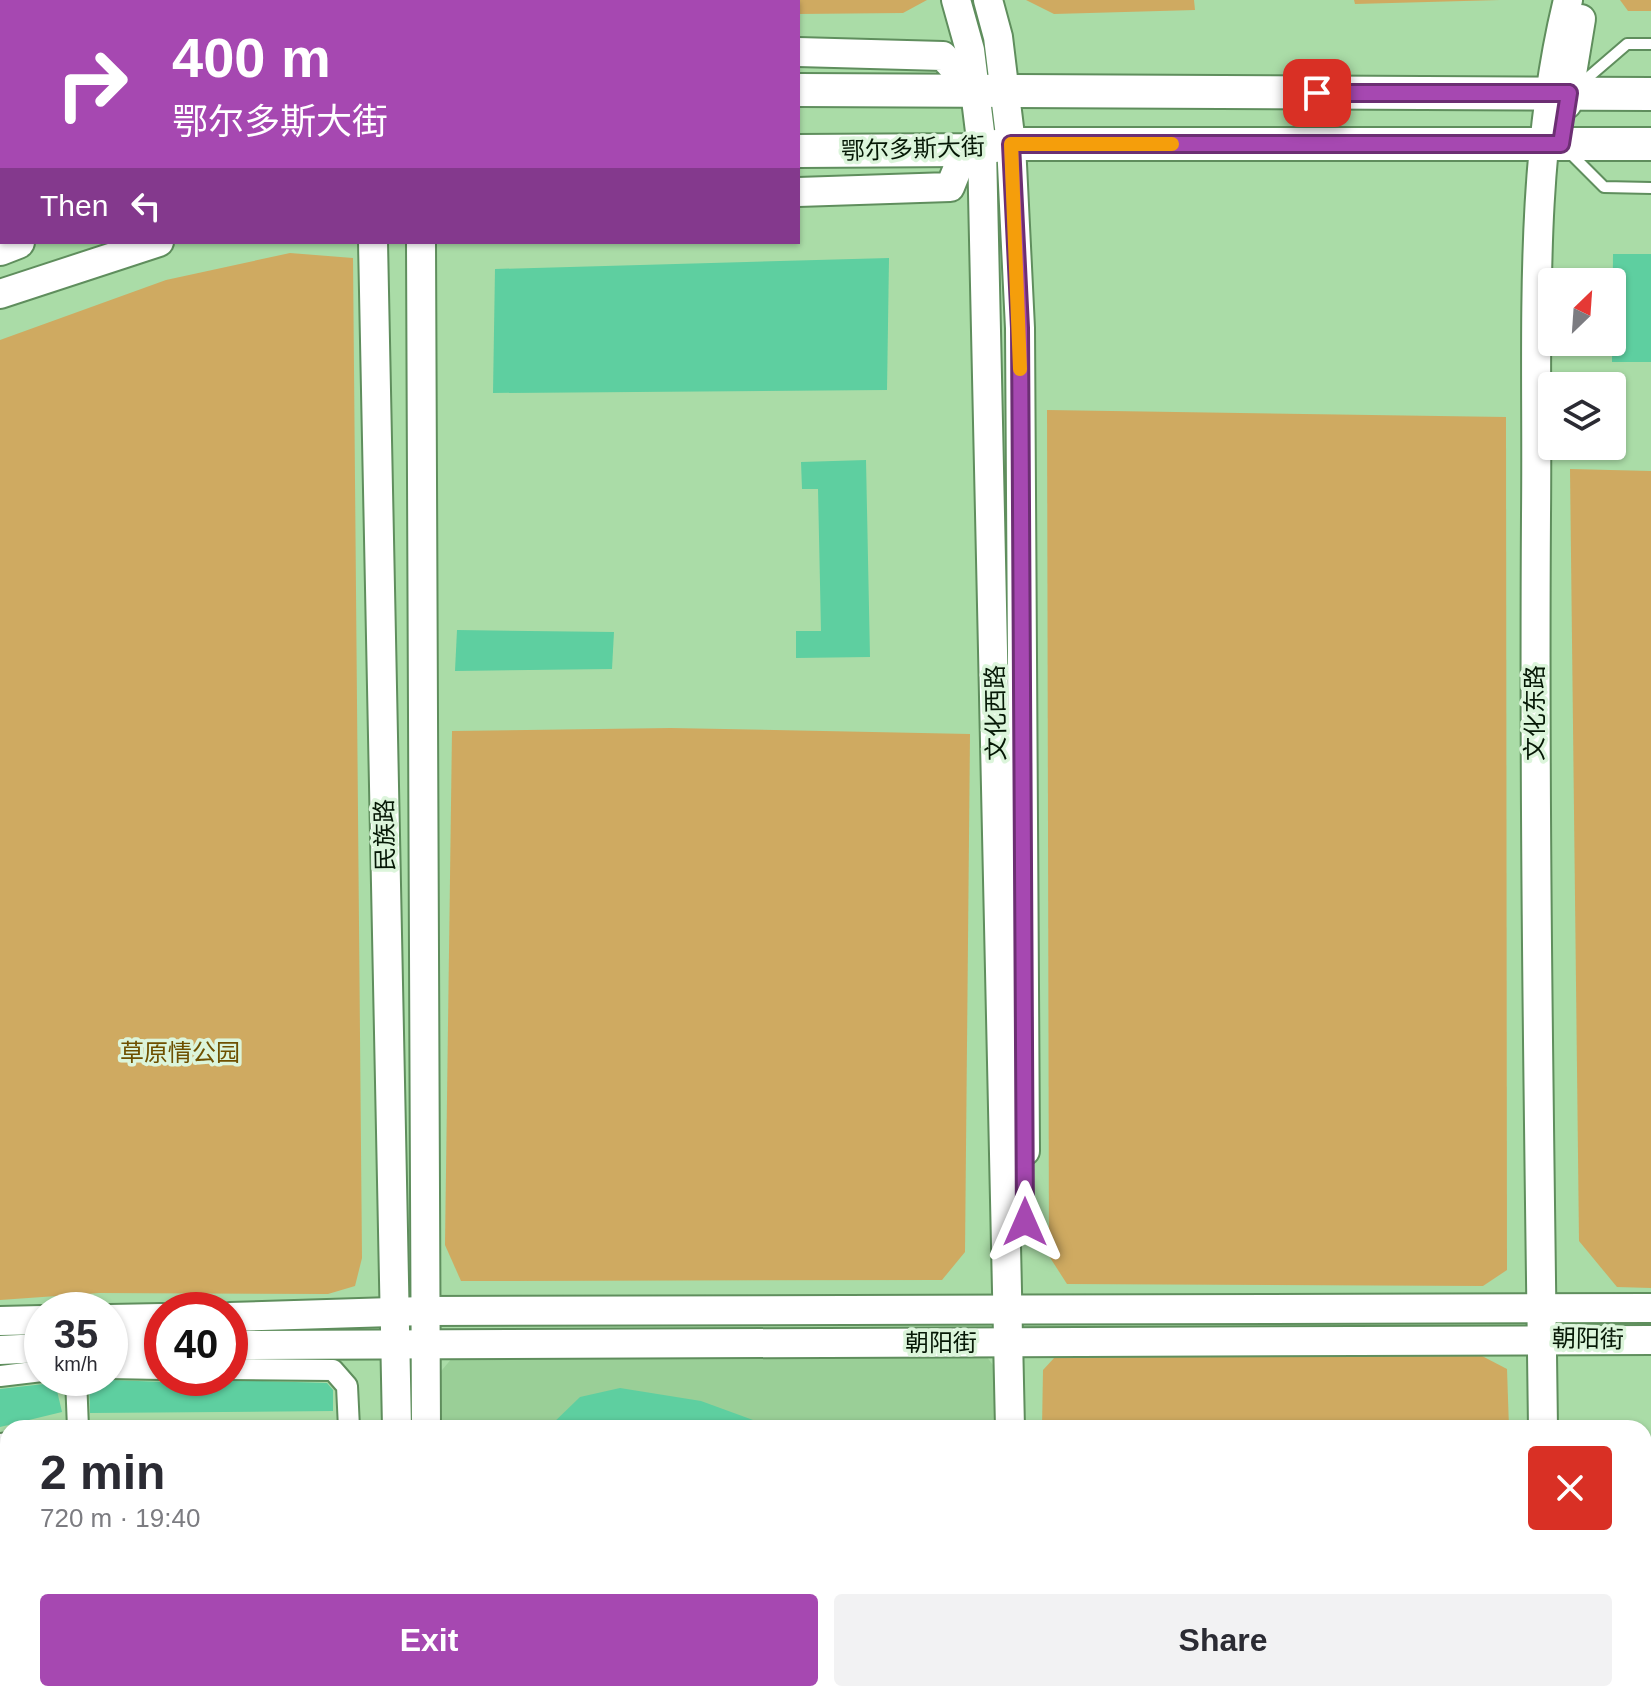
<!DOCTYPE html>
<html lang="en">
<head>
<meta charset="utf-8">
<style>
	body { margin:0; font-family:Arial,"Noto Sans SC",sans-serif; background:#f2f2f3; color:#2b2b33; height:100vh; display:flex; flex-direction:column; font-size:30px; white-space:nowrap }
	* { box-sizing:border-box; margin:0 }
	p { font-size:26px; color:#7c7c81 }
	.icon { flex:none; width:44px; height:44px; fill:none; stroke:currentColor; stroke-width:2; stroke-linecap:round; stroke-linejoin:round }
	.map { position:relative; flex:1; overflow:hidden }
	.details { position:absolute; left:0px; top:1420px; width:1652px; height:282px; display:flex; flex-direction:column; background:#fff; border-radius:24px 24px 0 0; box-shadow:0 2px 6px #0004 }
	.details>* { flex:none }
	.guide { position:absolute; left:0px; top:0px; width:800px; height:244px; box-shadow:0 2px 6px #0004; background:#a648b1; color:#fff; overflow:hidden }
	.needle { width:52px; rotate:25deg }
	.tools { position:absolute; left:1538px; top:268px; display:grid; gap:16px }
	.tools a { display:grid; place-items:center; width:88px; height:88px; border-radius:8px; background:#fff; box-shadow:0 2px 6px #0004; font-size:40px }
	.speed { position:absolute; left:24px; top:1292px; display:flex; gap:16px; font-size:40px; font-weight:700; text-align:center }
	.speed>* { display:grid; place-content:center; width:104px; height:104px; border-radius:50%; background:#fff; box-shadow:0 2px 6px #0004; line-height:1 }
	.speed small { font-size:20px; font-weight:400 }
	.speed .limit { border:12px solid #d22; background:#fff; color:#111 }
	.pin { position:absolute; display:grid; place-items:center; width:68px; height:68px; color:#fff; margin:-34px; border-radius:16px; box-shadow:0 4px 12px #0006 }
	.me { position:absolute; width:88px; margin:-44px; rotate:0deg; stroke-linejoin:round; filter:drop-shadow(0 0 6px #0008) }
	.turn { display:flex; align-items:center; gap:28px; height:168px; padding:0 40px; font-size:36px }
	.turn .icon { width:104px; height:104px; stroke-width:2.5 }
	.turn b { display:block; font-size:56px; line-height:68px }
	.then { display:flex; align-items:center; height:76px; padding:0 40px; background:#0003; gap:16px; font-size:30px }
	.round { display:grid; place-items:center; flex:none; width:84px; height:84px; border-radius:8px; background:#f2f2f3 }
	.headline { display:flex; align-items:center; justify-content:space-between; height:136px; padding:0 40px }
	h1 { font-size:48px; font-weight:600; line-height:60px }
	.cta { display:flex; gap:16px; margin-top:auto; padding:16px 40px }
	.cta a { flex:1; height:92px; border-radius:8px; background:#a648b1; color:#fff; font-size:32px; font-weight:600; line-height:92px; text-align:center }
	.cta a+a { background:#f2f2f3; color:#2b2b33 }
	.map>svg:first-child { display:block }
	.built { fill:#9acf97 }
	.green { fill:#cfaa61 }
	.building { fill:#5ecfa0 }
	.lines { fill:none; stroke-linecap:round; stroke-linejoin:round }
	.lane-casing { stroke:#5f8e5d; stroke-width:14 }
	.street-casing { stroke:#5f8e5d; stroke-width:24 }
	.secondary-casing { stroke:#5f8e5d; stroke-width:32 }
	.primary-casing { stroke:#5f8e5d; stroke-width:36 }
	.lane { stroke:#fff; stroke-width:10 }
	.street { stroke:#fff; stroke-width:20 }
	.secondary { stroke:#fff; stroke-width:28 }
	.primary { stroke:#fff; stroke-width:32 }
	.route-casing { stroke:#6c2f73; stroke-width:20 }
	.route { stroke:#a648b1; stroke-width:14 }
	.slow { stroke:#f59e0b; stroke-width:14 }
	.labels { text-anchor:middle; stroke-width:7; stroke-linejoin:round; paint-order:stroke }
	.street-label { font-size:24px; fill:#061806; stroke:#dcf5db }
	.park-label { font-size:24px; fill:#6e5000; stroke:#dcf5db }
</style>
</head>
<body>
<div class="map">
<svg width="1651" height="1701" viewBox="0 0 1651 1701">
	<rect width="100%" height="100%" fill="#aadca7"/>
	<!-- built -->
	<g class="built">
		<polygon points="458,1351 984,1353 998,1372 997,1428 437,1428 437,1376"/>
		<polygon points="440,1694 952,1694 953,1701 440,1701"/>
	</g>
	<!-- green -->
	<g class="green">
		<polygon points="0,0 356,0 2,2 0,142"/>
		<polygon points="437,0 927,0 903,13 798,14 798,2"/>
		<polygon points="1026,0 1194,0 1195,10 1054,14"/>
		<polygon points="1354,0 1500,0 1355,4"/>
		<polygon points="1620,0 1651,0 1651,11 1628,11"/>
		<polygon points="290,253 353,258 362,1258 355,1286 328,1294 99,1293 0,1300 0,340 166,280"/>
		<polygon points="1047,410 1506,417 1507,1270 1483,1286 1067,1284 1049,1256"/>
		<polygon points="1570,469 1651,471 1651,1288 1617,1287 1579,1241"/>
		<polygon points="671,728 970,734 965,1252 942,1280 461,1281 445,1245 452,731"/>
		<polygon points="1246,1354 1482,1356 1507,1369 1509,1428 1042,1428 1043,1370 1055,1357"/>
		<polygon points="996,1694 1557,1694 1558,1701 996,1701"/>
	</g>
	<!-- building -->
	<g class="building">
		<polygon points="1613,254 1651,254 1651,362 1612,362"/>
		<polygon points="889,258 887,390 493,393 495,269"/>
		<polygon points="866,460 870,657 796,658 796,631 821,631 818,489 802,489 801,462"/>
		<polygon points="457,630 614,632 612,669 455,671"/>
		<polygon points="54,1378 62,1412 0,1427 0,1389 44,1384"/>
		<polygon points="171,1378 327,1383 333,1390 333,1411 90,1413 89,1379 162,1382"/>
		<polygon points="620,1388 701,1401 775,1428 548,1428 580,1397"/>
	</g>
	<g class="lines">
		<defs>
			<g id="lane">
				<polyline points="1577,87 1627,44 1651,44"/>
				<polyline points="1568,151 1604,187 1651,188"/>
			</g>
			<g id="street">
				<polyline points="110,1368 162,1369"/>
				<polyline points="230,1369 333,1370 347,1386 349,1428"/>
				<polyline points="0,1376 42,1371"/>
				<polyline points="76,1378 78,1428"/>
				<polyline points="0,1444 8,1443"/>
				<polyline points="0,1497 8,1496"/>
				<polyline points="356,1694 357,1701"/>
				<polyline points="0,1698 112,1700 210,1694"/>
			</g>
			<g id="secondary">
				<polyline points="371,0 371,2"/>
				<polyline points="420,0 420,2"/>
				<polyline points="956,0 970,50 982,148 1010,1428"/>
				<polyline points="988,0 998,37 1011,144 1020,328 1025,1151"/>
				<polyline points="798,52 943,56 975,92"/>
				<polyline points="1567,104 1581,19"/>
				<polyline points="0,150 2,149"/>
				<polyline points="798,192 950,187 965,150"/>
				<polyline points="373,242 397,1428"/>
				<polyline points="421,242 426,1428"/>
				<polyline points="0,294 159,242"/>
				<polyline points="230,1317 424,1311 1651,1308"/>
				<polyline points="110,1319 162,1318"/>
				<polyline points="0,1321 42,1320"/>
				<polyline points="230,1345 1651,1340"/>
				<polyline points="110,1346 162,1345"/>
				<polyline points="0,1350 42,1348"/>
				<path d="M1543 1428C1539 1124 1534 819 1536 515 1538 344 1527 167 1568 0"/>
				<polyline points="398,1694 398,1701"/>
				<polyline points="427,1694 427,1701"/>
				<polyline points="1594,1694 1595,1701"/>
				<polyline points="978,1701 978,1694"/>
			</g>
			<g id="primary">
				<polyline points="798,90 1651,94"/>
				<polyline points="798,151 965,150 1011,144 1651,144"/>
				<polyline points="0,174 2,173"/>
				<polyline points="0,249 18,242"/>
			</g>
		</defs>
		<!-- lane casing -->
		<use href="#lane" class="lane-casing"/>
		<!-- street casing -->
		<use href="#street" class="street-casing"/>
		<!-- secondary casing -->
		<use href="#secondary" class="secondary-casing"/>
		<!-- primary casing -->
		<use href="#primary" class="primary-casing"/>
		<!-- lane -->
		<use href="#lane" class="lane"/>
		<!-- street -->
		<use href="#street" class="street"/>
		<!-- secondary -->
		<use href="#secondary" class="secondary"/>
		<!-- primary -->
		<use href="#primary" class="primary"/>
	</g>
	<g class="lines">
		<defs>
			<polyline id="route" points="1025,1222 1020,328 1011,144 1561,144 1569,93 1317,93"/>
		</defs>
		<!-- route casing -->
		<use href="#route" class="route-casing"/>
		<!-- route -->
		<use href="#route" class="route"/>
		<!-- slow -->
		<polyline class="slow" points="1020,369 1011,144 1172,144"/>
	</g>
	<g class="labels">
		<!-- street labels -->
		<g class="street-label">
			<text transform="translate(913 149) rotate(-2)" y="8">鄂尔多斯大街</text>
			<text transform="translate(996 713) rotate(-91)" y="8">文化西路</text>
			<text transform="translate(1535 713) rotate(-90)" y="8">文化东路</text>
			<text transform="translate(385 835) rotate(-91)" y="8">民族路</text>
			<text transform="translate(1588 1339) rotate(1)" y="8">朝阳街</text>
			<text x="941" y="1351">朝阳街</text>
		</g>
		<!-- park labels -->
		<g class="park-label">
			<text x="180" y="1061">草原情公园</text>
		</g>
	</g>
</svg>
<div class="tools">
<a><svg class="needle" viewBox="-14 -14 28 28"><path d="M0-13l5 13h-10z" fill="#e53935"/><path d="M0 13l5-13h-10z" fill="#7c7c81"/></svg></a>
<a><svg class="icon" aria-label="layers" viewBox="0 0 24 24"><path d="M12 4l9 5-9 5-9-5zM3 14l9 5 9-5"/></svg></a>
</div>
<div class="speed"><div>35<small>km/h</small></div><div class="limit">40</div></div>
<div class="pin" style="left:1317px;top:93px;background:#d93025"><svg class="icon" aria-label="arrive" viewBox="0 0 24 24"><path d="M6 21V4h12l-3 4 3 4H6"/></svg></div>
<svg class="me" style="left:1025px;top:1222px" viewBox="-20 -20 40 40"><path d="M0-17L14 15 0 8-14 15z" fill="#a648b1" stroke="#fff" stroke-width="4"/></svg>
<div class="guide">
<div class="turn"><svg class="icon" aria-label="right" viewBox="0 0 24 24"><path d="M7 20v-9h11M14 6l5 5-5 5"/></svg><div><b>400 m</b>鄂尔多斯大街</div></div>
<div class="then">Then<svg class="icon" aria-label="left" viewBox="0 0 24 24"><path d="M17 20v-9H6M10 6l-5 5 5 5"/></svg></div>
</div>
<section class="details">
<div class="headline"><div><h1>2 min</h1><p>720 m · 19:40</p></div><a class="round" style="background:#d93025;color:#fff"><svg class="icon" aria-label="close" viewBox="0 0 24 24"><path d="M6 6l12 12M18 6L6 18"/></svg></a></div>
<div class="cta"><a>Exit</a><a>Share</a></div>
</section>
</div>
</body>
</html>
